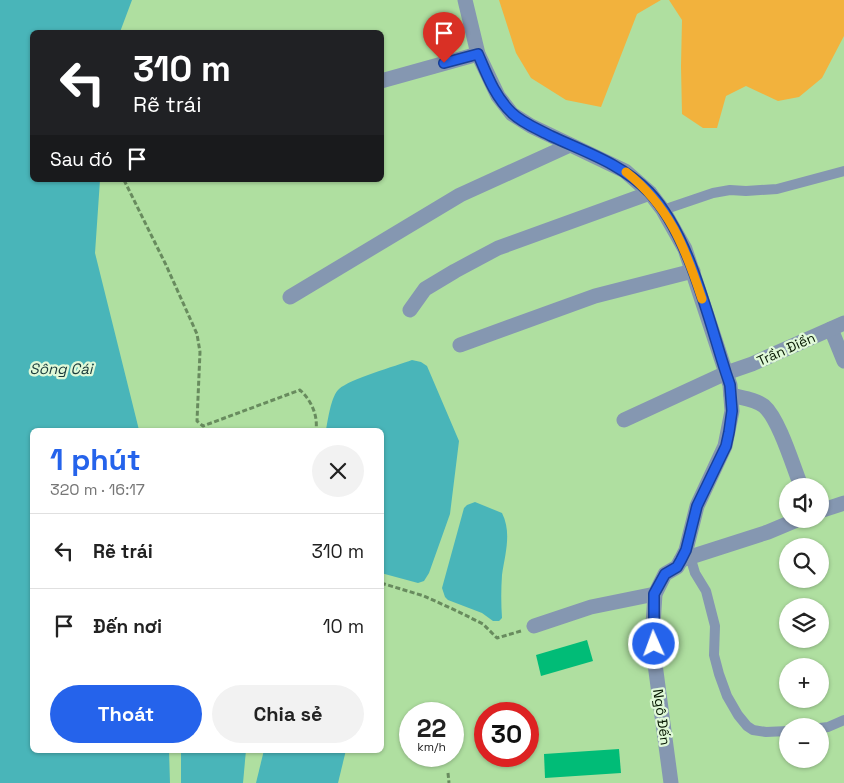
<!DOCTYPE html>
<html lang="vi">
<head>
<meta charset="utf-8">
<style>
	body { margin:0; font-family:"Space Grotesk",sans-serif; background:#f2f2f2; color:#222; height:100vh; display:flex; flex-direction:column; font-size:19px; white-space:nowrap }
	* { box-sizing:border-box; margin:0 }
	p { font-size:16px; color:#767676 }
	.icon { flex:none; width:28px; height:28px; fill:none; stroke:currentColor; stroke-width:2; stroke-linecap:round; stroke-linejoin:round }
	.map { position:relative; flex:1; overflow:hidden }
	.panel { position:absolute; left:30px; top:428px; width:354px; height:325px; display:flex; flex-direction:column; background:#fff; border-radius:8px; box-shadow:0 1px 4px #0004 }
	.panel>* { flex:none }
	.banner { position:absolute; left:30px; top:30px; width:354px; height:152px; border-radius:8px; box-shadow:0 1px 4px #0004; background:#202124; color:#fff; overflow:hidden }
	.fabs { position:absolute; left:779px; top:478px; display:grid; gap:10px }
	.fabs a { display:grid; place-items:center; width:50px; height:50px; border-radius:50%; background:#fff; box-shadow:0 1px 4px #0004; font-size:25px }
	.speed { position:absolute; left:399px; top:702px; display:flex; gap:10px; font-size:25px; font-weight:700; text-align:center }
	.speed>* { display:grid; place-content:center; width:65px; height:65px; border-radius:50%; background:#fff; box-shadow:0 1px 4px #0004; line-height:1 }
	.speed small { font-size:12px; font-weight:400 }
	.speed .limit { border:8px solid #d22; background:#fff; color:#111 }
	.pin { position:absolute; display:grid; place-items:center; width:42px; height:42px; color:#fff; margin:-51px -21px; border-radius:50% 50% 50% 0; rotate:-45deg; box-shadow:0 0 5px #0007 }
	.pin .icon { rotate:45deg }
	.me { position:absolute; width:55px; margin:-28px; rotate:358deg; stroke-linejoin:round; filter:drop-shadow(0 0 4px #0008) }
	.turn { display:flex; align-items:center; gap:18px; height:105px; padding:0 20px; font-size:22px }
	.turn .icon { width:65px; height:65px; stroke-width:2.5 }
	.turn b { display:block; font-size:35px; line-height:42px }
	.then { display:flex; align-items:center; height:48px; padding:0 20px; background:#0003; gap:10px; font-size:19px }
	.round { display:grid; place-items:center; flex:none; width:52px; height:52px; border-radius:26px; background:#f2f2f2 }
	.overview { display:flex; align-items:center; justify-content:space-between; height:85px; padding:0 20px }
	h1 { font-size:30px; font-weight:600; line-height:38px; color:#2563eb }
	.button { display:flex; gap:10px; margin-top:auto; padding:10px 20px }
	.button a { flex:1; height:58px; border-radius:30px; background:#2563eb; color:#fff; font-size:20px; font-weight:600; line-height:58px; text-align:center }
	.button a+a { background:#f2f2f2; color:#222 }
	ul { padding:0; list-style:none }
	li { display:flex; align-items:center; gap:15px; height:75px; padding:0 20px; border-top:1px solid #e0e0e0 }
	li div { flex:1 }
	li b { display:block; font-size:19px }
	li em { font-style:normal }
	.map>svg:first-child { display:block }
	.green { fill:#f2b23d }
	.water { fill:#49b5b9 }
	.building { fill:#01bc77 }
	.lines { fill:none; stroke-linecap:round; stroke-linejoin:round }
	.path { stroke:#688b5e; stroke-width:3; stroke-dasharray:5 2.5; stroke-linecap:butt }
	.lane { stroke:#8597b1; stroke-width:10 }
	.street { stroke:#8597b1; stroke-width:15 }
	.route-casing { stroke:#184099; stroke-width:12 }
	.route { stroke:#2563eb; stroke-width:9 }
	.slow { stroke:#f59e0b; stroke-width:9 }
	.labels { text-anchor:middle; stroke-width:4.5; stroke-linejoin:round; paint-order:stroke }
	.street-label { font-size:14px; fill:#071903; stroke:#e0f9d8 }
	.water-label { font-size:15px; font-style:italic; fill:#193a3b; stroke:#e0f9d8 }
</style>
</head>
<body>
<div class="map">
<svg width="844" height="783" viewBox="0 0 844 783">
	<rect width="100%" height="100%" fill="#afdfa0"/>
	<!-- green -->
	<g class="green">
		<polygon points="499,0 661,0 637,14 601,107 566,100 531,78 516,53"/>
		<polygon points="669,0 844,0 844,36 822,78 799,97 778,101 746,86 726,96 717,128 703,128 682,114 681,66 682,20"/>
	</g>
	<!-- water -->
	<g class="water">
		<polygon points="0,0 132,0 120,32 32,32 32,180 100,180 95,253 139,430 32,430 32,750 169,750 170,783 0,783"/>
		<path d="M412 360 421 362 427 366 459 441 450 514 429 573 424 581 418 583 381 573V430H326C328 420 331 396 339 389 350 379 396 366 412 360Z"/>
		<path d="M475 502 502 513C512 533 505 554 502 575 501 589 501 604 502 618L499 621H493L482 613 448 600 445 597 442 588 464 508 467 505Z"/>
		<polygon points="181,750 246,750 243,783 181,783"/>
		<polygon points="264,750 346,750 338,783 256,783"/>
	</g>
	<!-- building -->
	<g class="building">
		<polygon points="587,640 593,661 541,676 536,655"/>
		<polygon points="619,749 621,773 545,778 544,754"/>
	</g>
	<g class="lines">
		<!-- path -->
		<g class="path">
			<path d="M124 180 166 265 197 334 200 352 197 421 203 426 300 390C311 400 318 415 316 430"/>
			<polyline points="381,583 424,596 457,611 483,624 497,638 521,631"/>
			<polyline points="448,773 449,783"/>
		</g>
		<!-- lane -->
		<g class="lane">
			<polyline points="663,210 713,193 730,190 746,191 777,189 844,171"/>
			<polyline points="690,556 695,573 706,591 715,626 714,655 719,674 727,696 738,715 747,726 753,730 766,732 788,731"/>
			<polyline points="820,728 828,727 844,720"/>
		</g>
		<!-- street -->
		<g class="street">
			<polyline points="465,0 478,54 498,96 512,114 531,126 625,171 650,193 663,210 685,249 730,385 732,411 725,446 697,506 686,550 681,560 677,567 665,574 655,594 653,625 655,664 671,783"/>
			<polyline points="381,81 478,54"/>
			<polyline points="290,297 460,195 570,145"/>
			<polyline points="410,310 425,289 455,271 498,248 650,193"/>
			<polyline points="831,329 844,361"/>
			<polyline points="460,345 595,296 693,271"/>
			<path d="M731 395C742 398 755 399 764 406 779 419 793 466 801 486"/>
			<polyline points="624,420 726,373 752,364 844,323"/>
			<polyline points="820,511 844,503"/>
			<polyline points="681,560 768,532 799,519"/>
			<polyline points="534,626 591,607 655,594"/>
		</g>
	</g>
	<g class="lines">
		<defs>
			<path id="route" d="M444 63 478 54C487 75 495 97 512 113 522 123 538 129 551 136 585 152 622 164 649 192 689 234 708 318 726 373L730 385 732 411 729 432 726 446 697 506 686 550 681 560 677 567 665 574 654 594V644"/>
		</defs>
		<!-- route casing -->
		<use href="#route" class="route-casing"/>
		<!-- route -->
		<use href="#route" class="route"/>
		<!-- slow -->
		<path class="slow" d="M626 172C669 206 685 247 702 299"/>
	</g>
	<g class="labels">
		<!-- street labels -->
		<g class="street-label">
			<text transform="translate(786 349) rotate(-24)" y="5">Trần Điền</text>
			<text transform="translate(662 717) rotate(82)" y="5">Ngô Đến</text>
		</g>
		<!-- water labels -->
		<g class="water-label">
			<text x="61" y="374">Sông Cái</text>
		</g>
	</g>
</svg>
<div class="fabs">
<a><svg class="icon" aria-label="sound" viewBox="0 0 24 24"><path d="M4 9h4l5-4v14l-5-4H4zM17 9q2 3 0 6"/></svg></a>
<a><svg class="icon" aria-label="search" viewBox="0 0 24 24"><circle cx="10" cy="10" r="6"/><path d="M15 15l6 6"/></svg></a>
<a><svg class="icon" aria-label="layers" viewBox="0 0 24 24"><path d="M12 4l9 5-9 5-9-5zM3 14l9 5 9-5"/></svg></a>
<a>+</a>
<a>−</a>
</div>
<div class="speed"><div>22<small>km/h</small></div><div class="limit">30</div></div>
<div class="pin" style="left:444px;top:63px;background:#d93025"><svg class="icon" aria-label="arrive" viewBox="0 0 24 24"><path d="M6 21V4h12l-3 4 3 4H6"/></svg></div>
<svg class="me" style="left:654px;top:644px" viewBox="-20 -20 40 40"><circle r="17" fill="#2563eb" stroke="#fff" stroke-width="3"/><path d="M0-11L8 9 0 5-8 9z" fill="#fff"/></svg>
<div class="banner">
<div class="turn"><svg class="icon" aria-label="left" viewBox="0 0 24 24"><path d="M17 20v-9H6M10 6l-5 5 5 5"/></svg><div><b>310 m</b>Rẽ trái</div></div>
<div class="then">Sau đó<svg class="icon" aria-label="arrive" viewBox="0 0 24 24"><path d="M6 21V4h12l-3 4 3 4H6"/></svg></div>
</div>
<section class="panel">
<div class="overview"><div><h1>1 phút</h1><p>320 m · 16:17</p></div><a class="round"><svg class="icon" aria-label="close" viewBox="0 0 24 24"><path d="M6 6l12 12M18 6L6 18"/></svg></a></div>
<ul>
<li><svg class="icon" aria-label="left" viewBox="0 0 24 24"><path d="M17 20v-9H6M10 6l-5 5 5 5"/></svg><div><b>Rẽ trái</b></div><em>310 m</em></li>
<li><svg class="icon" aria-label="arrive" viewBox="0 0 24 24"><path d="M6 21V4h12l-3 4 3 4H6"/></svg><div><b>Đến nơi</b></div><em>10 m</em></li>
</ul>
<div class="button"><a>Thoát</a><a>Chia sẻ</a></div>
</section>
</div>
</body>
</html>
